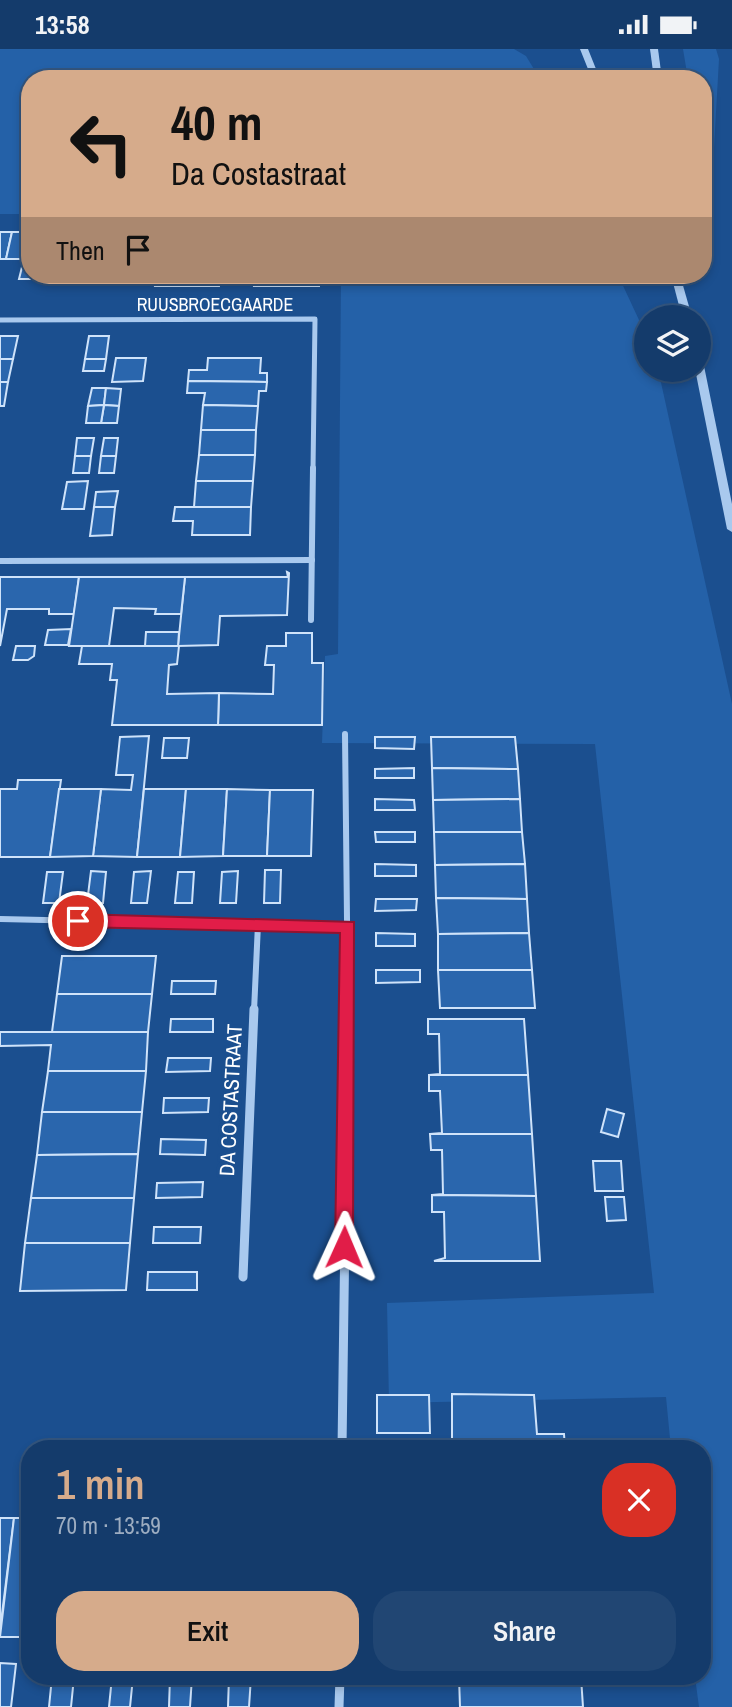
<!DOCTYPE html>
<html lang="en">
<head>
<meta charset="utf-8">
<style>
	body { margin:0; font-family:"Archivo Narrow",sans-serif; background:#214673; color:#f1f3f6; height:100vh; display:flex; flex-direction:column; font-size:26px; white-space:nowrap }
	* { box-sizing:border-box; margin:0 }
	p { font-size:23px; color:#9dadc1 }
	.icon { flex:none; width:38px; height:38px; fill:none; stroke:currentColor; stroke-width:2; stroke-linecap:round; stroke-linejoin:round }
	.map { position:relative; flex:1; overflow:hidden }
	.details { position:absolute; left:21px; top:1391px; width:690px; height:245px; display:flex; flex-direction:column; background:#143b6b; border-radius:28px; box-shadow:0 4px 10px #0003,0 0 0 2px #33557e }
	.details>* { flex:none }
	.guide { position:absolute; left:21px; top:21px; width:691px; height:214px; border-radius:28px; box-shadow:0 4px 10px #0003,0 0 0 2px #33557e; background:#d6ab8b; color:#111; overflow:hidden }
	.tools { position:absolute; left:634px; top:256px; display:grid; gap:14px }
	.tools a { display:grid; place-items:center; width:77px; height:77px; border-radius:50%; background:#143b6b; box-shadow:0 4px 10px #0003,0 0 0 2px #33557e; font-size:35px }
	.pin { position:absolute; display:grid; place-items:center; width:60px; height:60px; color:#fff; margin:-30px; border:4px solid #fff; border-radius:50%; box-shadow:0 2px 7px #0007 }
	.me { position:absolute; width:77px; margin:-38px; rotate:1deg; stroke-linejoin:round; filter:drop-shadow(0 0 5px #0008) }
	.turn { display:flex; align-items:center; gap:24px; height:147px; padding:0 35px; font-size:32px }
	.turn .icon { width:91px; height:91px; stroke-width:2.5 }
	.turn b { display:block; font-size:49px; line-height:60px }
	.then { display:flex; align-items:center; height:66px; padding:0 35px; background:#0003; gap:14px; font-size:26px }
	.round { display:grid; place-items:center; flex:none; width:74px; height:74px; border-radius:28px; background:#214673 }
	.headline { display:flex; align-items:center; justify-content:space-between; height:119px; padding:0 35px }
	h1 { font-size:42px; font-weight:600; line-height:52px; color:#d6ab8b }
	.primary-button { display:flex; gap:14px; margin-top:auto; padding:14px 35px }
	.primary-button a { flex:1; height:80px; border-radius:28px; background:#d6ab8b; color:#111; font-size:28px; font-weight:600; line-height:80px; text-align:center }
	.primary-button a+a { background:#214673; color:#f1f3f6 }
	.status { display:flex; justify-content:space-between; align-items:center; height:49px; padding:0 35px; background:#143b6b; direction:ltr }
	.status svg { height:19px; fill:currentColor }
	.map>svg:first-child { display:block }
	.green { fill:#2461a8 }
	.building { fill:#2a66ad; stroke:#cfe3fa; stroke-width:2 }
	.lines { fill:none; stroke-linecap:round; stroke-linejoin:round }
	.minor-far2 { stroke:#a9c9ee; stroke-width:5 }
	.minor-far1 { stroke:#a9c9ee; stroke-width:6 }
	.minor { stroke:#a9c9ee; stroke-width:9 }
	.tertiary { fill:#a9c9ee; fill-rule:evenodd }
	.route { fill:#e11d48; stroke:#92132f; stroke-width:2 }
	.labels { text-anchor:middle; stroke-width:7; stroke-linejoin:round; paint-order:stroke }
	.far-street-label { font-size:18px; fill:#fff; stroke:#1b4f8f }
	.street-label { font-size:21px; fill:#fff; stroke:#1b4f8f }
</style>
</head>
<body>
<div class="status"><b>13:58</b><svg viewBox="0 0 49 12"><path d="M0 12V9h3v3zM5 12V6h3v6zM10 12V3h3v9zM15 12V0h3v12zM26 1h20v11H26zM47 4h2v5h-2z"/></svg></div>
<div class="map">
<svg width="732" height="1658" viewBox="0 0 732 1658">
	<rect width="100%" height="100%" fill="#1b4f8f"/>
	<!-- green -->
	<g class="green">
		<polygon points="0,0 514,0 526,7 540,30 30,30 30,165 0,165"/>
		<polygon points="683,0 716,0 719,10 711,152 704,117 704,30 688,30"/>
		<polygon points="341,226 618,226 646,286 646,320 658,320 732,655 732,1658 699,1658 695,1628 702,1628 702,1400 671,1400 666,1348 389,1354 387,1254 654,1244 595,695 322,694 325,607 338,605"/>
	</g>
	<!-- building -->
	<g class="building">
		<polygon points="0,183 12,183 6,210 0,210"/>
		<polygon points="12,183 30,183 30,226 52,226 51,230 19,230 24,210 6,210"/>
		<polygon points="52,226 84,226 83,230 51,230"/>
		<polygon points="156,226 188,226 187,237 155,237"/>
		<polygon points="188,226 220,226 219,237 187,237"/>
		<polygon points="255,226 287,226 287,237 254,237"/>
		<rect x="287" y="226" width="32" height="11"/>
		<polygon points="0,287 18,287 13,310 0,310"/>
		<polygon points="89,287 109,287 106,310 85,310"/>
		<polygon points="116,309 146,309 143,332 112,333"/>
		<polygon points="208,309 261,309 260,324 267,324 267,333 188,332 189,321 207,321"/>
		<polygon points="0,310 13,310 8,333 0,333"/>
		<polygon points="85,310 106,310 104,322 83,322"/>
		<polygon points="188,332 267,333 266,342 259,342 258,357 203,356 205,344 187,344"/>
		<polygon points="0,333 8,333 4,357 0,357"/>
		<polygon points="92,339 106,339 104,356 88,357"/>
		<polygon points="106,339 121,340 119,357 104,356"/>
		<polygon points="104,356 119,357 117,374 101,374"/>
		<polygon points="104,356 101,374 86,374 88,357"/>
		<polygon points="203,356 258,357 256,381 201,381"/>
		<polygon points="201,381 256,381 255,406 199,406"/>
		<polygon points="77,389 94,389 91,407 75,407"/>
		<polygon points="104,389 118,389 116,407 101,407"/>
		<polygon points="199,406 255,406 253,432 196,432"/>
		<polygon points="75,407 91,407 89,424 73,424"/>
		<polygon points="101,407 116,407 114,424 99,424"/>
		<polygon points="88,432 84,460 62,460 67,433"/>
		<polygon points="196,432 253,432 251,458 194,458"/>
		<polygon points="118,442 115,458 94,458 96,443"/>
		<polygon points="94,458 115,458 112,486 90,487"/>
		<polygon points="175,458 251,458 250,486 192,486 193,472 173,472"/>
		<polygon points="287,523 289,524 287,566 220,567 218,596 178,597 185,528 288,528"/>
		<polygon points="0,528 79,528 74,565 49,565 49,560 7,560 0,597"/>
		<polygon points="79,528 185,528 181,565 155,565 156,560 114,559 109,597 69,597"/>
		<polygon points="71,580 68,596 45,596 48,581"/>
		<polygon points="146,583 179,583 178,597 145,597"/>
		<polygon points="286,584 312,584 312,614 323,614 322,676 218,676 219,644 273,645 274,616 265,616 267,597 286,597"/>
		<polygon points="16,597 35,597 34,607 28,611 13,611"/>
		<polygon points="82,597 179,597 177,615 169,616 167,645 219,644 218,676 112,676 117,631 110,631 112,615 79,615"/>
		<polygon points="149,687 137,808 93,807 101,740 131,741 133,726 116,726 120,688"/>
		<polygon points="375,688 415,688 414,700 375,699"/>
		<polygon points="431,688 515,688 518,720 432,719"/>
		<polygon points="164,689 189,689 187,709 162,709"/>
		<polygon points="414,719 414,729 375,729 375,720"/>
		<polygon points="432,719 518,720 520,750 433,751"/>
		<polygon points="18,731 61,731 50,808 0,808 0,740 17,740"/>
		<polygon points="59,740 101,740 93,807 50,808"/>
		<polygon points="144,740 186,740 180,808 137,808"/>
		<polygon points="186,740 227,740 223,807 180,808"/>
		<polygon points="227,740 270,741 267,807 223,807"/>
		<polygon points="270,741 313,741 311,807 267,807"/>
		<polygon points="375,750 414,751 415,761 375,761"/>
		<polygon points="520,750 522,783 434,783 433,751"/>
		<polygon points="375,783 415,783 415,793 376,793"/>
		<polygon points="434,783 522,783 525,815 435,816"/>
		<polygon points="375,815 416,816 416,827 375,827"/>
		<polygon points="525,815 527,850 436,849 435,816"/>
		<polygon points="265,821 281,821 280,854 264,854"/>
		<polygon points="91,822 106,823 103,854 87,854"/>
		<polygon points="151,822 147,854 131,854 134,823"/>
		<polygon points="238,822 236,854 220,854 222,823"/>
		<polygon points="47,823 63,823 59,854 43,854"/>
		<polygon points="178,823 194,823 192,854 175,854"/>
		<polygon points="436,849 527,850 529,884 438,885"/>
		<polygon points="376,850 417,850 416,861 375,862"/>
		<polygon points="376,884 415,885 415,897 376,897"/>
		<polygon points="529,884 532,921 438,921 438,885"/>
		<polygon points="62,907 156,907 152,945 57,945"/>
		<polygon points="376,921 420,921 420,933 376,934"/>
		<polygon points="438,921 532,921 535,959 440,959"/>
		<polygon points="172,932 216,932 215,945 171,945"/>
		<polygon points="57,945 152,945 148,983 52,983"/>
		<polygon points="171,970 213,970 213,983 170,983"/>
		<polygon points="428,970 524,970 528,1026 429,1026 440,1025 439,985 428,985"/>
		<polygon points="0,983 148,983 146,1022 48,1022 51,996 0,997"/>
		<polygon points="168,1009 211,1009 210,1022 166,1023"/>
		<polygon points="48,1022 146,1022 142,1063 42,1063"/>
		<polygon points="429,1026 528,1026 532,1085 430,1085 442,1084 440,1042 429,1042"/>
		<polygon points="164,1049 209,1049 208,1063 163,1064"/>
		<polygon points="607,1060 624,1065 618,1088 601,1083"/>
		<polygon points="42,1063 142,1063 138,1105 37,1106"/>
		<polygon points="430,1085 532,1085 536,1147 432,1146 443,1145 442,1101 431,1101"/>
		<polygon points="161,1090 206,1091 205,1106 160,1105"/>
		<polygon points="138,1105 134,1149 31,1149 37,1106"/>
		<polygon points="593,1112 621,1112 623,1142 595,1142"/>
		<polygon points="203,1133 202,1148 156,1149 157,1134"/>
		<polygon points="432,1146 536,1147 540,1212 434,1212 445,1209 444,1163 432,1163"/>
		<polygon points="605,1148 624,1148 626,1171 607,1172"/>
		<polygon points="31,1149 134,1149 130,1194 25,1194"/>
		<polygon points="154,1178 201,1178 200,1194 153,1194"/>
		<polygon points="25,1194 130,1194 126,1241 20,1242"/>
		<polygon points="148,1223 197,1223 197,1241 147,1241"/>
		<polygon points="452,1345 534,1346 537,1385 564,1385 565,1400 452,1400"/>
		<polygon points="377,1346 429,1346 430,1384 377,1384"/>
		<polygon points="0,1469 14,1469 0,1581"/>
		<polygon points="14,1469 30,1469 30,1588 0,1588"/>
		<polygon points="0,1614 16,1615 11,1658 0,1658"/>
		<polygon points="52,1628 74,1628 71,1658 49,1658"/>
		<polygon points="112,1628 133,1628 130,1658 109,1658"/>
		<polygon points="170,1628 192,1628 190,1658 169,1658"/>
		<polygon points="229,1628 251,1628 249,1658 228,1658"/>
		<polygon points="378,1628 433,1628 433,1633 378,1634"/>
		<polygon points="459,1628 581,1628 583,1658 460,1658"/>
	</g>
	<g class="lines">
		<!-- minor-far2 -->
		<polyline class="minor-far2" points="0,271 315,270 313,421"/>
		<!-- minor-far1 -->
		<g class="minor-far1">
			<polyline points="0,512 312,511"/>
			<polyline points="311,571 313,419"/>
			<polyline points="345,685 348,962"/>
			<polyline points="0,870 349,878"/>
			<polyline points="254,962 258,875"/>
		</g>
		<!-- minor -->
		<g class="minor">
			<polyline points="243,1228 254,960"/>
			<polyline points="342,1400 348,960"/>
			<polyline points="339,1658 340,1628"/>
		</g>
		<!-- tertiary -->
		<g class="tertiary">
			<polygon points="580,0 588,0 600,30 592,30"/>
			<polygon points="650,0 658,0 662,30 654,30"/>
			<polygon points="671,226 680,226 692,268 682,268"/>
			<polygon points="698,309 703,312 732,455 732,483 727,480 695,320 698,320"/>
		</g>
	</g>
	<!-- route -->
	<polygon class="route" points="78,865 354,873 353,1198 351,1204 338,1204 335,1198 340,884 78,878 69,872"/>
	<g class="labels">
		<!-- far-street labels -->
		<g class="far-street-label">
			<text x="215" y="262">RUUSBROECGAARDE</text>
		</g>
		<!-- street labels -->
		<g class="street-label">
			<text transform="translate(231 1051) rotate(-87)" y="7">DA COSTASTRAAT</text>
		</g>
	</g>
</svg>
<div class="tools">
<a><svg class="icon" aria-label="layers" viewBox="0 0 24 24"><path d="M12 4l9 5-9 5-9-5zM3 14l9 5 9-5"/></svg></a>
</div>
<div class="pin" style="left:78px;top:872px;background:#d93025"><svg class="icon" aria-label="arrive" viewBox="0 0 24 24"><path d="M6 21V4h12l-3 4 3 4H6"/></svg></div>
<svg class="me" style="left:344px;top:1198px" viewBox="-20 -20 40 40"><path d="M0-17L14 15 0 8-14 15z" fill="#e11d48" stroke="#fff" stroke-width="4"/></svg>
<div class="guide">
<div class="turn"><svg class="icon" aria-label="left" viewBox="0 0 24 24"><path d="M17 20v-9H6M10 6l-5 5 5 5"/></svg><div><b>40 m</b>Da Costastraat</div></div>
<div class="then">Then<svg class="icon" aria-label="arrive" viewBox="0 0 24 24"><path d="M6 21V4h12l-3 4 3 4H6"/></svg></div>
</div>
<section class="details">
<div class="headline"><div><h1>1 min</h1><p>70 m · 13:59</p></div><a class="round" style="background:#d93025;color:#fff"><svg class="icon" aria-label="close" viewBox="0 0 24 24"><path d="M6 6l12 12M18 6L6 18"/></svg></a></div>
<div class="primary-button"><a>Exit</a><a>Share</a></div>
</section>
</div>
</body>
</html>
